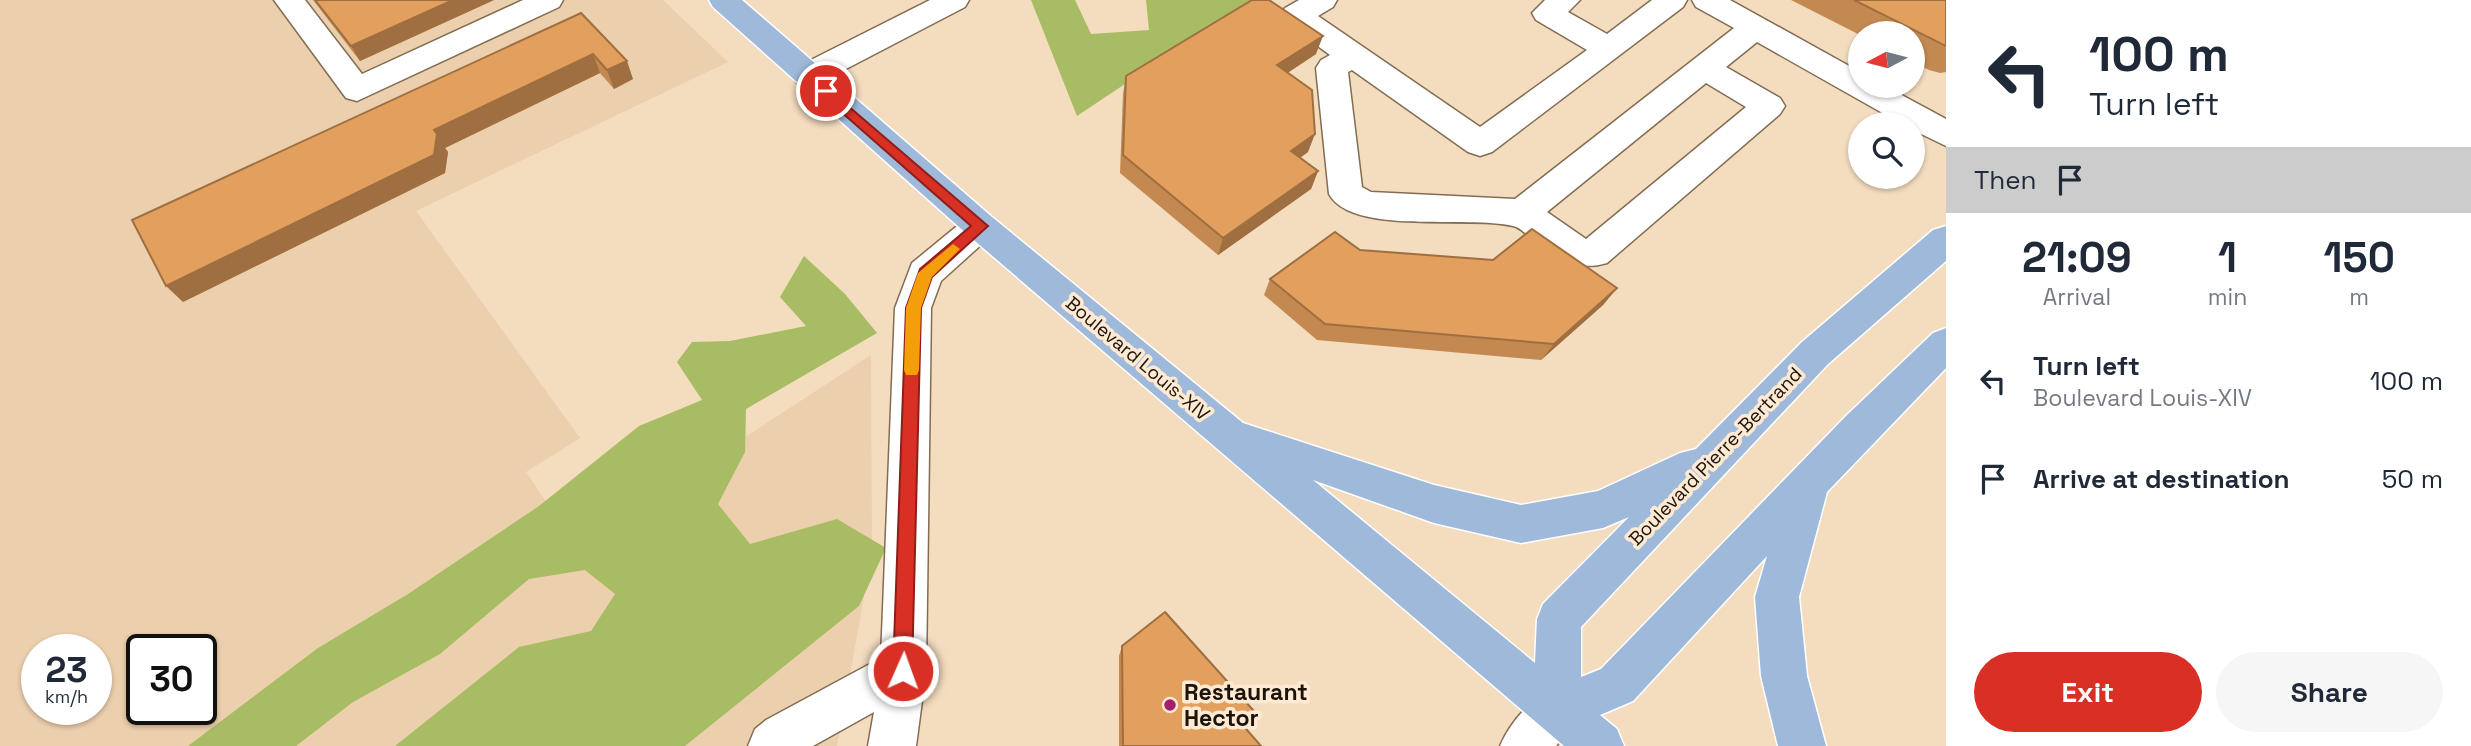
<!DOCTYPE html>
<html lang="en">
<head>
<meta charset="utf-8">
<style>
	body { margin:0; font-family:"Space Grotesk",sans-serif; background:#f6f6f7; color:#1f2937; height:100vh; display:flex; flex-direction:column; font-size:26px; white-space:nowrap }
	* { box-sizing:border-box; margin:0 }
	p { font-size:23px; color:#747a83 }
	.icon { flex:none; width:38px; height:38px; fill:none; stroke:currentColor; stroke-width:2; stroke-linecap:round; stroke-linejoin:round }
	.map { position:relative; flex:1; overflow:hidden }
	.panel { display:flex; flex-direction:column; background:#fff; width:525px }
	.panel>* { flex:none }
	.hud { background:#fff; color:#1f2937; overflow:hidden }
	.needle { width:46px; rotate:263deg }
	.fabs { position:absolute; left:1848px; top:21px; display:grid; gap:14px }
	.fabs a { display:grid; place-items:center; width:77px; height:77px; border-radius:50%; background:#fff; box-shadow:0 2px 5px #0004; font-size:35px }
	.speed { position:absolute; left:21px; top:634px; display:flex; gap:14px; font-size:35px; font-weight:700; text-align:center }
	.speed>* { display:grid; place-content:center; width:91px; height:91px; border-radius:50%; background:#fff; box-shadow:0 2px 5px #0004; line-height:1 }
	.speed small { font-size:18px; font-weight:400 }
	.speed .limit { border:4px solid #111; border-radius:10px; background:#fff; color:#111 }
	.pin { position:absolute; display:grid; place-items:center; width:60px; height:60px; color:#fff; margin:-30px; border:4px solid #fff; border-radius:50%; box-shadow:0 2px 7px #0007 }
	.me { position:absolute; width:77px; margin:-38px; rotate:2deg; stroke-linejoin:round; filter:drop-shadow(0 0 5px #0008) }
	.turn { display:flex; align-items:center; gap:24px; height:147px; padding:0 28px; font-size:32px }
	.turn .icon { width:91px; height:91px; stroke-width:2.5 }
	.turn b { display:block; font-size:49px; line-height:60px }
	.then { display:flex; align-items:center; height:66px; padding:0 28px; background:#0003; gap:14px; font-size:26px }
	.eta { display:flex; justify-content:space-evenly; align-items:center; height:119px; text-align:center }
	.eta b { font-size:42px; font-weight:600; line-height:49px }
	.button { display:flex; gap:14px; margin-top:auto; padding:14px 28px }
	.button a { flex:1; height:80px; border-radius:42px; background:#d93025; color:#fff; font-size:28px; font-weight:600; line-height:80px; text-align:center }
	.button a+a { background:#f6f6f7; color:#1f2937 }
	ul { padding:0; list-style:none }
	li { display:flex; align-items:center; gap:21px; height:98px; padding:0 28px }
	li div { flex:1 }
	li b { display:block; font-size:26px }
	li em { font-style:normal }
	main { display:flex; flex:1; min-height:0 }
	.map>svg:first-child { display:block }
	.built { fill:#eccfad; fill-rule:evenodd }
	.forest { fill:#a8bc64 }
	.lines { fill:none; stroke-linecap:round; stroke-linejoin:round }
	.minor-casing { stroke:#826d53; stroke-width:3 }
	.major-casing { stroke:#fff; stroke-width:3 }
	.minor { fill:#fff; fill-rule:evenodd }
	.major { fill:#9fb9db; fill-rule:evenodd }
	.wall { fill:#c38950 }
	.shaded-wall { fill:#9f6f41 }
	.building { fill:#e39f5d; stroke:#9f6f41; stroke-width:2 }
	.route { fill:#d93025; stroke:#8d1f18; stroke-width:2 }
	.slow { fill:#f59e0b }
	.poi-dot { fill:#a21f6e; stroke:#feead3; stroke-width:2.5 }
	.labels { text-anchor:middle; stroke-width:7; stroke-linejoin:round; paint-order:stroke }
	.street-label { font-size:19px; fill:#1c1309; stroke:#feead3 }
	.near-poi-label { font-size:23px; font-weight:bold; fill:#1c1309; stroke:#feead3; text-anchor:start }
</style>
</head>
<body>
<main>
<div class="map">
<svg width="1946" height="746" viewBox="0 0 1946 746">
	<rect width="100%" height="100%" fill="#f4dcbf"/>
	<!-- built -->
	<path class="built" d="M0 0H663L728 62 416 211 580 438 526 472 576 547 871 355 872 553 837 746H0ZM37 649H96V709H37ZM142 649H201V709H142Z"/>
	<!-- forest -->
	<g class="forest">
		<polygon points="1031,0 1075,0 1091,34 1149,30 1146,0 1251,0 1077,116"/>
		<polygon points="804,256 845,294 877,333 746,409 745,452 718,504 750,544 837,519 886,548 859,606 685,746 395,746 519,647 591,631 615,594 585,570 529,579 440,654 353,702 296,746 188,746 318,648 408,594 539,506 639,426 702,400 677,362 692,342 730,341 806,326 780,297"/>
	</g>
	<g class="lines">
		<defs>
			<g id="minor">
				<polygon points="274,0 305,0 362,74 523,0 563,0 559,7 357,101 346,98"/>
				<polygon points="930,0 969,0 965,7 819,83 808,86 797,83 792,75 797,67"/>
				<path d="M1299 0H1337L1333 7 1318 16 1480 127 1587 50 1536 20 1532 13 1545 0H1580L1568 12 1607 34 1652 0H1687L1683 7 1492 152 1480 156 1468 152 1352 70 1348 72 1362 187 1371 192 1515 199 1734 28 1696 7 1692 0H1730L1860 72V86H1885L1946 119V146L1913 130V124H1902L1757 42 1726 67 1780 98 1785 106 1780 114 1607 263C1574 273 1556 255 1530 237 1525 233 1519 227 1513 226 1468 215 1352 236 1329 194L1316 68 1321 60 1330 55 1285 22 1281 15 1285 8ZM1706 83 1746 107 1586 239 1547 212Z"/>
				<polygon points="980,213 992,217 998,226 992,235 941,281 931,308 926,671 916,746 868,746 874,712 813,746 748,746 755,729 766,720 881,658 895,308 912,263 968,217"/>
				<path d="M1557 687 1573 694 1580 710 1573 726 1556 746H1500C1511 721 1532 697 1557 687Z"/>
			</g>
			<path id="major" d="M709 0H742L992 217 1243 423 1434 485 1521 505 1598 491 1680 453 1696 449 1802 342 1933 230 1946 226V261L1828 364 1581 627V677L1601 669 1846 416 1933 333 1946 328V368L1827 492 1799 597 1807 676 1826 746H1778L1761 676 1755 597 1767 556 1633 701 1600 715 1617 729 1624 746H1564L968 235 713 7ZM1313 480 1434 523 1521 543 1603 528 1629 517 1543 604 1537 619 1535 663Z"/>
		</defs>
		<!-- minor casing -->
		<use href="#minor" class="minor-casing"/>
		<!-- major casing -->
		<use href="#major" class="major-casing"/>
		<!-- minor -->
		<use href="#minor" class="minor"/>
		<!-- major -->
		<use href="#major" class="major"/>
	</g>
	<!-- wall -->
	<g class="wall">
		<polygon points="313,0 494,0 360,61"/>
		<polygon points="1791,0 1946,0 1946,72 1940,73 1929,70 1913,62 1913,33 1860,33 1860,35"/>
		<polygon points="581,13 633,79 614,89 600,73 445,148 448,152 445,173 183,302"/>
		<polygon points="1316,54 1287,73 1308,152 1300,158 1318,171 1311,189 1218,255 1120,173 1123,94 1126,76"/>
		<polygon points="1360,250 1617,288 1603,305 1541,360 1317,340 1264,295 1270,279"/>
		<polygon points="1122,646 1247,718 1241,724 1261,746 1119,746 1119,656"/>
	</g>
	<!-- shaded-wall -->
	<g class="shaded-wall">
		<polygon points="453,0 494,0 360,61 351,46"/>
		<polygon points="1323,36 1316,54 1271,84 1277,65"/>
		<polygon points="593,54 600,73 445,148 448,152 445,173 183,302 166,286 434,130"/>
		<polygon points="627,61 633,79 614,89 607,70"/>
		<polygon points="1315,134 1308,152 1284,169 1291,151"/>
		<polygon points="1318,171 1311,189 1218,255 1223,238"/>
		<polygon points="1617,288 1603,305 1541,360 1554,344"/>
		<polygon points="1253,710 1247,718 1234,730 1240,722"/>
	</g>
	<!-- building -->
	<g class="building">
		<polygon points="315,0 453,0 351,46"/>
		<polygon points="1252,0 1269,0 1323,36 1277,65 1312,90 1315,134 1291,151 1318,171 1223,238 1123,155 1126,76"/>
		<polygon points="1854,0 1946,0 1946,46"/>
		<polygon points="581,13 627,61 607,70 593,54 434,130 437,134 434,155 166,286 132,220"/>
		<polygon points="1532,229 1617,288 1554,344 1325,324 1270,279 1335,232 1360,250 1493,260"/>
		<polygon points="1165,612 1253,710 1240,722 1261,746 1123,746 1122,646"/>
	</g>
	<!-- route -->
	<polygon class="route" points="826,87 988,226 932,277 921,308 912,671 909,678 903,680 896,678 893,671 906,308 920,269 971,226 822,95 822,88"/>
	<!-- slow -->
	<polygon class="slow" points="953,244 960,249 932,277 921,308 919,370 917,375 906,375 904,370 906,308 918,273"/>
	<!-- markers -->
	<circle class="poi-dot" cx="1170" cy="705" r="7"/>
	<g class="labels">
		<!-- street labels -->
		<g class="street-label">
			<text transform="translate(1138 358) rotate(40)" y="7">Boulevard Louis-XIV</text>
			<text transform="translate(1715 456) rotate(-46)" y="7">Boulevard Pierre-Bertrand</text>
		</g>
		<!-- near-poi labels -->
		<g class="near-poi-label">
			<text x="1184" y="700">Restaurant<tspan x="1184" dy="26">Hector</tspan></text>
		</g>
	</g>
</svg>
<div class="fabs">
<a><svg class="needle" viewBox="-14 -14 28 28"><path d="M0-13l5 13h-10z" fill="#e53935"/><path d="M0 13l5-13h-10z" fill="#747a83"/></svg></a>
<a><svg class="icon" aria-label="search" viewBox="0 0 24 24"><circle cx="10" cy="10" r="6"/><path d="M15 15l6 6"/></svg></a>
</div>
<div class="speed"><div>23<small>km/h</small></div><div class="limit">30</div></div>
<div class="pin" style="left:826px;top:91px;background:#d93025"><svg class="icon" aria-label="arrive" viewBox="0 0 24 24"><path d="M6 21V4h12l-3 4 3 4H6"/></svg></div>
<svg class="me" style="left:903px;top:671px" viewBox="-20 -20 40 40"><circle r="17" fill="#d93025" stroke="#fff" stroke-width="3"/><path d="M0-11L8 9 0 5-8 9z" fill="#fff"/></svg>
</div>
<section class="panel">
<div class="hud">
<div class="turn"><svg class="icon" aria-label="left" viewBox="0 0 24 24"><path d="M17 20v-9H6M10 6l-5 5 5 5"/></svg><div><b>100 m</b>Turn left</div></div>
<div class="then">Then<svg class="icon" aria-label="arrive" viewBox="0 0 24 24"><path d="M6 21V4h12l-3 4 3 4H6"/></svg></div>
</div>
<div class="eta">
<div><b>21:09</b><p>Arrival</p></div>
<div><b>1</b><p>min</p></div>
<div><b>150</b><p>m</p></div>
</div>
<ul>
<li><svg class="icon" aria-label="left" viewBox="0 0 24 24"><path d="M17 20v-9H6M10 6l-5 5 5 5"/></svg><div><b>Turn left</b><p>Boulevard Louis-XIV</p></div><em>100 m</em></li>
<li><svg class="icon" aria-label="arrive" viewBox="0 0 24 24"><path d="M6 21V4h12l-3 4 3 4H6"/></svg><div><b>Arrive at destination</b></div><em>50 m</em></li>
</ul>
<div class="button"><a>Exit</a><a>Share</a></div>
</section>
</main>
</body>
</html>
